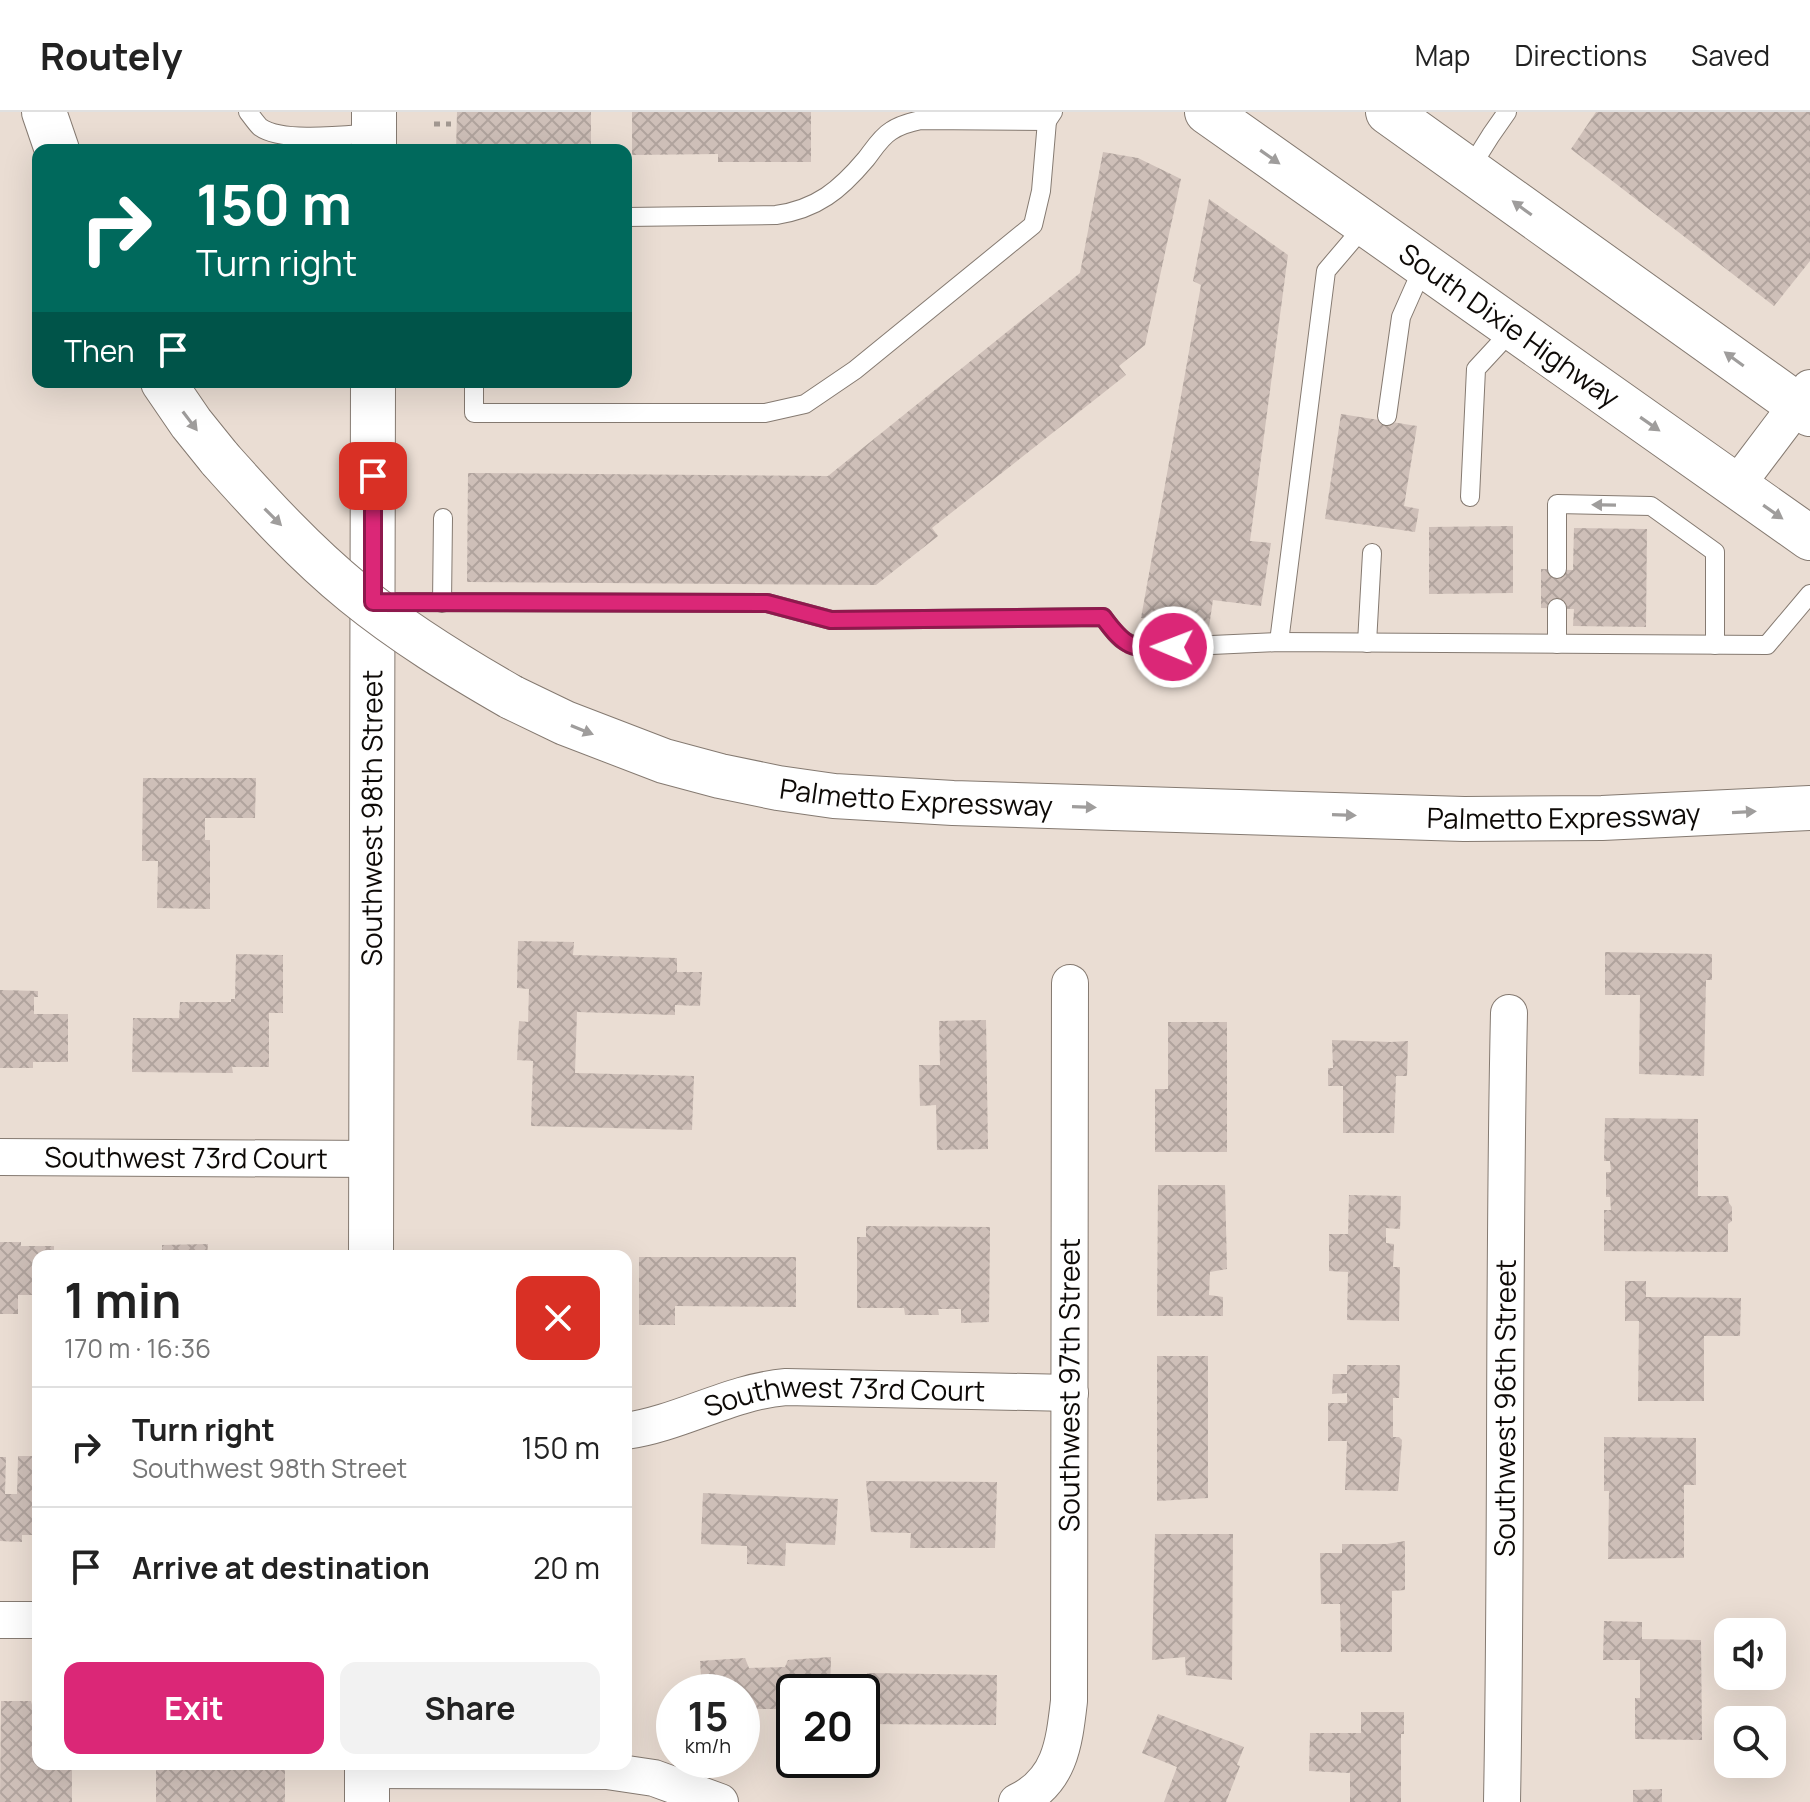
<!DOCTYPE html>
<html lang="en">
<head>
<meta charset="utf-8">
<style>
	body { margin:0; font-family:Manrope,sans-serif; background:#f2f2f2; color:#222; height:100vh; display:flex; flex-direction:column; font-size:30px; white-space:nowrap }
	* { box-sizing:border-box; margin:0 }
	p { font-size:26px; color:#767676 }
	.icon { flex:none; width:44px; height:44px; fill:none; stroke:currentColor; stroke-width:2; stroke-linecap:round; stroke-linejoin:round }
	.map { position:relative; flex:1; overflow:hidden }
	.details { position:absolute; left:32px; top:1138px; width:600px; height:520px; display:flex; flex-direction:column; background:#fff; border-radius:16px; box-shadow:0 8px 32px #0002 }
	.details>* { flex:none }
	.top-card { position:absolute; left:32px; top:32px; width:600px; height:244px; border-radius:16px; box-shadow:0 8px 32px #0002; background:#00695c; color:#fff; overflow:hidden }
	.fabs { position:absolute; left:1714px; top:1506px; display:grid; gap:16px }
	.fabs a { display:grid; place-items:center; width:72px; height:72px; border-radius:16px; background:#fff; box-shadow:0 8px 32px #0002; font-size:40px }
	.speed { position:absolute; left:656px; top:1562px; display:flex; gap:16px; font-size:40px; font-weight:700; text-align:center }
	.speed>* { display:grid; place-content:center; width:104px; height:104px; border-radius:50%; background:#fff; box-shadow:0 8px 32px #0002; line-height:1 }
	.speed small { font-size:20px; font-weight:400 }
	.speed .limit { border:4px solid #111; border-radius:12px; background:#fff; color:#111 }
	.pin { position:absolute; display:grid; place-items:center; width:68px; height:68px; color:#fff; margin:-34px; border-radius:16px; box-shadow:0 4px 12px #0006 }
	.me { position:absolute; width:88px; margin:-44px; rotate:271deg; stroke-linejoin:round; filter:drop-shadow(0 0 6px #0008) }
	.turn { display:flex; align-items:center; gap:28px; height:168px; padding:0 32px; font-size:36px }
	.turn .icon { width:104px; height:104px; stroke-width:2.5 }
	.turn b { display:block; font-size:56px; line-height:68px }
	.then { display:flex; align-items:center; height:76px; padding:0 32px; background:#0003; gap:16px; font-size:30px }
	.round { display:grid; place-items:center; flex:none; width:84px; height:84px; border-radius:16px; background:#f2f2f2 }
	.headline { display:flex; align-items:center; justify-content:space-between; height:136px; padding:0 32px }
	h1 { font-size:48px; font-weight:700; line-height:60px }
	.button { display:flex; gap:16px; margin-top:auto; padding:16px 32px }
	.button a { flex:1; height:92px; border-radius:16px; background:#db2777; color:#fff; font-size:32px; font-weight:700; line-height:92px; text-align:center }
	.button a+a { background:#f2f2f2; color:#222 }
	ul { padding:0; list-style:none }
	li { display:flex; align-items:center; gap:24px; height:120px; padding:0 32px; border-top:2px solid #e0e0e0 }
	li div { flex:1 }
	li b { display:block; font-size:30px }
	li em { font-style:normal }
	header { display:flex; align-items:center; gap:48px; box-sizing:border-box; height:112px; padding:0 40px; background:#fff; border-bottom:2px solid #e0e0e0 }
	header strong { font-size:38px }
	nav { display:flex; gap:44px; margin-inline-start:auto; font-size:28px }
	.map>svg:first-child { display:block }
	.building { fill:url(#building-cross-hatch) }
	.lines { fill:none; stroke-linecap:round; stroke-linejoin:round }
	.lane-casing { stroke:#857a71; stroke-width:20 }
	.street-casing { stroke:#857a71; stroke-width:38 }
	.secondary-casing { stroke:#857a71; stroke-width:46 }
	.highway-casing { stroke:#857a71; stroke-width:46 }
	.path { stroke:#a29891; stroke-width:5; stroke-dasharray:6 6; stroke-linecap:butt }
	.lane { stroke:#fff; stroke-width:18 }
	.street { stroke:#fff; stroke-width:36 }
	.secondary { stroke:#fff; stroke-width:44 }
	.highway { stroke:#fff; stroke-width:44 }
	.highway-bridge-casing { stroke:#857a71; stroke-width:46; stroke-linecap:butt }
	.highway-bridge { stroke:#fff; stroke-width:44 }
	.oneway { fill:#9f9d9c }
	.route-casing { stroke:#8e194d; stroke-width:20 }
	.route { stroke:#db2777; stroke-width:14 }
	.labels { text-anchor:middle; stroke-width:6; stroke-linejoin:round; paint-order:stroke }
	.street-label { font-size:28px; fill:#0e0a07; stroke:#fff }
</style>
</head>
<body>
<header>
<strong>Routely</strong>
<nav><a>Map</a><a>Directions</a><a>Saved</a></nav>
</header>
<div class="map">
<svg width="1810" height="1690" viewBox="0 0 1810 1690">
	<defs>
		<pattern id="building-cross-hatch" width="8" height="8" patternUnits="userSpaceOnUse" patternTransform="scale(2)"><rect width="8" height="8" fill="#cebfb8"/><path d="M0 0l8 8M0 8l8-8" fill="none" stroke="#b0a39d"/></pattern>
	</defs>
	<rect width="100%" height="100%" fill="#eaddd3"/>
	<!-- building -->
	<g class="building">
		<polygon points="457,0 591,0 591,38 456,38"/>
		<polygon points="632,0 811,0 811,50 718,50 718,42 632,43"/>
		<polygon points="1596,0 1810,0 1810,149 1774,194 1571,37"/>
		<polygon points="1103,40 1138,46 1181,67 1145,233 1119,254 1126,263 932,416 938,424 876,473 467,470 468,361 828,364 1080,161"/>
		<polygon points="1209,87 1288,143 1250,429 1271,431 1261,494 1213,488 1209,515 1141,506 1201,173 1193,169"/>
		<polygon points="1341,302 1417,314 1404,394 1419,397 1415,420 1325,407"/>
		<polygon points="1513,414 1513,481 1429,482 1429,415"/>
		<polygon points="1574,416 1647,417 1646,515 1573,514 1574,497 1541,496 1541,457 1573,458"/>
		<polygon points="143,666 256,666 255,706 205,706 205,728 210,728 210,797 157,796 158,749 142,749"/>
		<polygon points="518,829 574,830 573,843 677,846 677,860 702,860 700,894 675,893 675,903 577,900 575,961 694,964 692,1018 531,1014 533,949 517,948 519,909 528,910 529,877 517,876"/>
		<polygon points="1605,840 1712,842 1712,868 1706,868 1704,964 1639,962 1640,883 1605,883"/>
		<polygon points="236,842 283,843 283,901 269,901 269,955 232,955 233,961 132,960 133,906 179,906 180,890 231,890 231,887 235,887"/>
		<polygon points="0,878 38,879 38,885 34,885 34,902 68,902 68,950 33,950 33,956 0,956"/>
		<polygon points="986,908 988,1037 937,1038 936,993 920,994 919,953 940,953 939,909"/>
		<polygon points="1168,910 1227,910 1227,1040 1155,1040 1155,977 1168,977"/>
		<polygon points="1332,928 1391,930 1408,929 1407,964 1396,964 1394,1021 1343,1021 1343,974 1328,974 1328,956 1333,956"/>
		<polygon points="1605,1006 1698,1007 1698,1084 1728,1084 1729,1091 1732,1095 1732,1109 1728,1112 1728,1140 1604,1139 1604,1098 1611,1098 1610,1085 1606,1085 1606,1060 1611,1060 1610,1049 1604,1049"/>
		<polygon points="1158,1073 1225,1073 1227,1157 1210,1160 1209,1183 1223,1185 1223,1204 1157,1204"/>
		<polygon points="1349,1083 1401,1084 1400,1117 1386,1116 1386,1131 1394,1132 1393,1155 1400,1155 1399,1209 1347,1208 1348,1160 1329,1159 1329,1122 1348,1122"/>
		<polygon points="866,1114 990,1115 989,1210 961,1211 961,1197 938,1197 939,1203 905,1203 904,1196 857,1196 857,1125 866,1125"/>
		<polygon points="0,1130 21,1130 21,1134 54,1134 54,1144 38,1144 38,1183 18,1183 18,1202 0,1202"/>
		<polygon points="208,1132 207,1144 162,1144 162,1133"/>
		<polygon points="597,1138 597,1144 559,1144 559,1142"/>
		<polygon points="639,1145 796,1145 796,1195 675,1194 675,1213 639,1213"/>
		<polygon points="1625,1169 1646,1169 1646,1185 1741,1186 1740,1224 1704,1224 1704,1289 1638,1289 1639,1209 1625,1209"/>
		<polygon points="1157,1244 1208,1244 1208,1386 1157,1389"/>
		<polygon points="1347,1253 1400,1253 1399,1286 1393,1286 1393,1325 1399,1325 1402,1328 1398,1379 1345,1378 1347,1329 1328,1329 1328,1291 1347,1291 1347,1281 1332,1282 1333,1262 1347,1262"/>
		<polygon points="1604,1325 1696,1326 1696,1373 1684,1373 1684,1446 1608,1447 1609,1379 1604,1379"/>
		<polygon points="18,1344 38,1344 38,1423 22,1423 22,1430 0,1429 0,1345 6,1345 5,1382 17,1382"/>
		<polygon points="866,1369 997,1370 995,1436 910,1436 911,1421 871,1420"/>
		<polygon points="703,1381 838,1387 835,1433 786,1431 785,1454 747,1452 747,1434 701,1432"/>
		<polygon points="1155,1422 1233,1422 1232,1568 1186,1563 1185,1545 1152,1548"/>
		<polygon points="1405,1429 1405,1478 1392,1479 1392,1540 1341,1540 1340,1492 1321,1492 1320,1441 1342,1441 1342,1432 1387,1432"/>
		<polygon points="1604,1509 1642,1510 1642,1527 1701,1528 1702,1628 1635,1627 1635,1586 1640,1586 1640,1548 1603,1548"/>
		<polygon points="831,1545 830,1580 794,1580 794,1597 742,1597 742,1580 702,1580 700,1549 745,1546 749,1556 785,1555 788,1548"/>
		<polygon points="867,1561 997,1563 996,1613 866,1612"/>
		<polygon points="1,1589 31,1589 32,1593 38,1593 38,1652 72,1652 72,1690 0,1690"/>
		<polygon points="1361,1600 1404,1600 1404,1622 1401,1622 1401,1690 1350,1690 1350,1661 1309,1659 1310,1621 1361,1621"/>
		<polygon points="1158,1602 1244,1635 1237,1653 1240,1654 1226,1690 1164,1690 1177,1655 1142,1641"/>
		<rect x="156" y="1652" width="129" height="38"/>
		<polygon points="1662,1677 1662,1690 1633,1690 1633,1678"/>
	</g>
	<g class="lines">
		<defs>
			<g id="lane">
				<path d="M248 0C252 5 256 11 260 15 282 31 346 23 374 21"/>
				<polyline points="1469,58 1491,23 1507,0"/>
				<path d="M626 105 776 103C817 97 840 78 866 47 873 38 881 25 891 19 900 13 911 10 921 8L1047 9 1053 0"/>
				<polyline points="474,270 474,301 765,301 805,292 855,258 1033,113 1041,79 1047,9"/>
				<polyline points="1387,304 1401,205 1424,153"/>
				<polyline points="1470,385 1476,257 1513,217"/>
				<polyline points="1557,457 1557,392 1651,394 1715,440 1715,533"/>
				<path d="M380 490 767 491 831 508 1103 505C1117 524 1121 532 1146 536L1279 530 1767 533 1810 482"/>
				<polyline points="442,491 443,406"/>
				<polyline points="1279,530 1326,159 1366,112"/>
				<polyline points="1367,531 1372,441"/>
				<polyline points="1557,532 1557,496"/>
			</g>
			<g id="street">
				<polyline points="1736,374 1810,276"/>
				<path id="s1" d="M0 1045 372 1047"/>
				<path id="s2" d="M626 1319C681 1311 729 1280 786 1275L1070 1281"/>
				<polyline points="0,1508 38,1508"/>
				<polyline points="367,1658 607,1659 654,1666 720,1690"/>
				<path id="s3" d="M1017 1690C1060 1670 1064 1632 1069 1589L1070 871"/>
				<path id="s4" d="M1502 1690C1507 1427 1503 1164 1509 901"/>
			</g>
			<g id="secondary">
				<polyline points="374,38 374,0"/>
				<path id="s5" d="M371 1144 373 270"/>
				<polyline points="367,1690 367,1652"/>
			</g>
			<g id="highway">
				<polyline points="44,0 57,38"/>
				<path id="s6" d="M1207 0 1810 426"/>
				<polyline points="1388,0 1810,302"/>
				<polyline points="163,270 191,311 220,347"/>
				<path id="s7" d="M511 585 565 611 664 649 720 664 778 676 834 684 953 691 1464 707 1602 706 1810 696"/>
			</g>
		</defs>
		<!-- lane casing -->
		<use href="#lane" class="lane-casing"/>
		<!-- street casing -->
		<use href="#street" class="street-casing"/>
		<!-- secondary casing -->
		<use href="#secondary" class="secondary-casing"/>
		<!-- highway casing -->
		<use href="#highway" class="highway-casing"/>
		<!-- path -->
		<polyline class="path" points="434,12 451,12"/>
		<!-- lane -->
		<use href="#lane" class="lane"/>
		<!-- street -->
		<use href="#street" class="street"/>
		<!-- secondary -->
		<use href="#secondary" class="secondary"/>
		<!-- highway -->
		<use href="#highway" class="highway"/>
		<defs>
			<path id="highway-bridge" d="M220 347C262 394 305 441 354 481 403 521 457 554 511 585"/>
		</defs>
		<!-- highway-bridge casing -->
		<use href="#highway-bridge" class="highway-bridge-casing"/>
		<!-- highway-bridge -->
		<use href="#highway-bridge" class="highway-bridge"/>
	</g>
	<!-- one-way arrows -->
	<defs><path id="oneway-solid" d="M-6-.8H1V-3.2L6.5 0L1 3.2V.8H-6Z" transform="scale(2)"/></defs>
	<g class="oneway">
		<use href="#oneway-solid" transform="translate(1270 45) rotate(35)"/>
		<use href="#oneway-solid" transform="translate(1522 96) rotate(-144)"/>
		<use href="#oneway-solid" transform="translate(1734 247) rotate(-144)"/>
		<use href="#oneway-solid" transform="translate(190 309) rotate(53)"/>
		<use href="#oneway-solid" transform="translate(1650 312) rotate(35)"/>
		<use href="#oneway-solid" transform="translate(1604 393) rotate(-179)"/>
		<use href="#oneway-solid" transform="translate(1773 400) rotate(35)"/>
		<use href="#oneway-solid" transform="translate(273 405) rotate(45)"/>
		<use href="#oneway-solid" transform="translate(582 618) rotate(22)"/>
		<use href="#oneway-solid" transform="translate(1084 695) rotate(2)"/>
		<use href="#oneway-solid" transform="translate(1744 700) rotate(-3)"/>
		<use href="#oneway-solid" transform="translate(1344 703) rotate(2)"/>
	</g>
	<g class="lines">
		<defs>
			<path id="route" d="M373 364V490L767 491 831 508 1103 505C1128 539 1132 536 1173 535"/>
		</defs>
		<!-- route casing -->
		<use href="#route" class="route-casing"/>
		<!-- route -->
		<use href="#route" class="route"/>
	</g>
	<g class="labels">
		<!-- street labels -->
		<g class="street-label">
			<text dy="10" stroke="none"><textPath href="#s6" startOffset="370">South Dixie Highway</textPath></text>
			<text dy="10" stroke="none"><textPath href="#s7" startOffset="422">Palmetto Expressway</textPath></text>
			<text dy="10" stroke="none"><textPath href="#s7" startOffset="1070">Palmetto Expressway</textPath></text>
			<text dy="10" stroke="none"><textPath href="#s5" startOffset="438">Southwest 98th Street</textPath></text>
			<text dy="10" stroke="none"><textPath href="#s1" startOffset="186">Southwest 73rd Court</textPath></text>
			<text dy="10" stroke="none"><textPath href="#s3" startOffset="436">Southwest 97th Street</textPath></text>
			<text dy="10" stroke="none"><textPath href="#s2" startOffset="224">Southwest 73rd Court</textPath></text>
			<text dy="10" stroke="none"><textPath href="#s4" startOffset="394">Southwest 96th Street</textPath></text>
		</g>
	</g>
</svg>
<div class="fabs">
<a><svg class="icon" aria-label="sound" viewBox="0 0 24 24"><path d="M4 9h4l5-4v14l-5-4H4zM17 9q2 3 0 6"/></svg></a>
<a><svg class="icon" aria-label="search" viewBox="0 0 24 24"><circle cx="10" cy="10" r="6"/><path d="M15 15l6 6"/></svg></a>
</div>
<div class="speed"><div>15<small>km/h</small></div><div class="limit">20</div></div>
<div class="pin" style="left:373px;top:364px;background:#d93025"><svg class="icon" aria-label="arrive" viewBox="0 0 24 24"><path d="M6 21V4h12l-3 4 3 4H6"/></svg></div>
<svg class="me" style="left:1173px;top:535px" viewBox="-20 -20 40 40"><circle r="17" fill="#db2777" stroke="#fff" stroke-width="3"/><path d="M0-11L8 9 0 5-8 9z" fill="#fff"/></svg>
<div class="top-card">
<div class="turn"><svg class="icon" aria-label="right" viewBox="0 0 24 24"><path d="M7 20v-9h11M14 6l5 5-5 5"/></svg><div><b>150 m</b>Turn right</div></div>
<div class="then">Then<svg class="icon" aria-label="arrive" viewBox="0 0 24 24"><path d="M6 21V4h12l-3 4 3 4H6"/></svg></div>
</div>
<section class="details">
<div class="headline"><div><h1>1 min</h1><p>170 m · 16:36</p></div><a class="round" style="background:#d93025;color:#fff"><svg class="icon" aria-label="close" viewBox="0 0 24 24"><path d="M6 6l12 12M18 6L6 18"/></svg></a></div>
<ul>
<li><svg class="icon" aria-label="right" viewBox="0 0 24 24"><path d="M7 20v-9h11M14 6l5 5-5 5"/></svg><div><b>Turn right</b><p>Southwest 98th Street</p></div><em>150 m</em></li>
<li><svg class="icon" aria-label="arrive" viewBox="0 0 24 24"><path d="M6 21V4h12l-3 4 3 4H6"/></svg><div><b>Arrive at destination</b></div><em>20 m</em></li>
</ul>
<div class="button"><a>Exit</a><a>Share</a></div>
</section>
</div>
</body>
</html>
